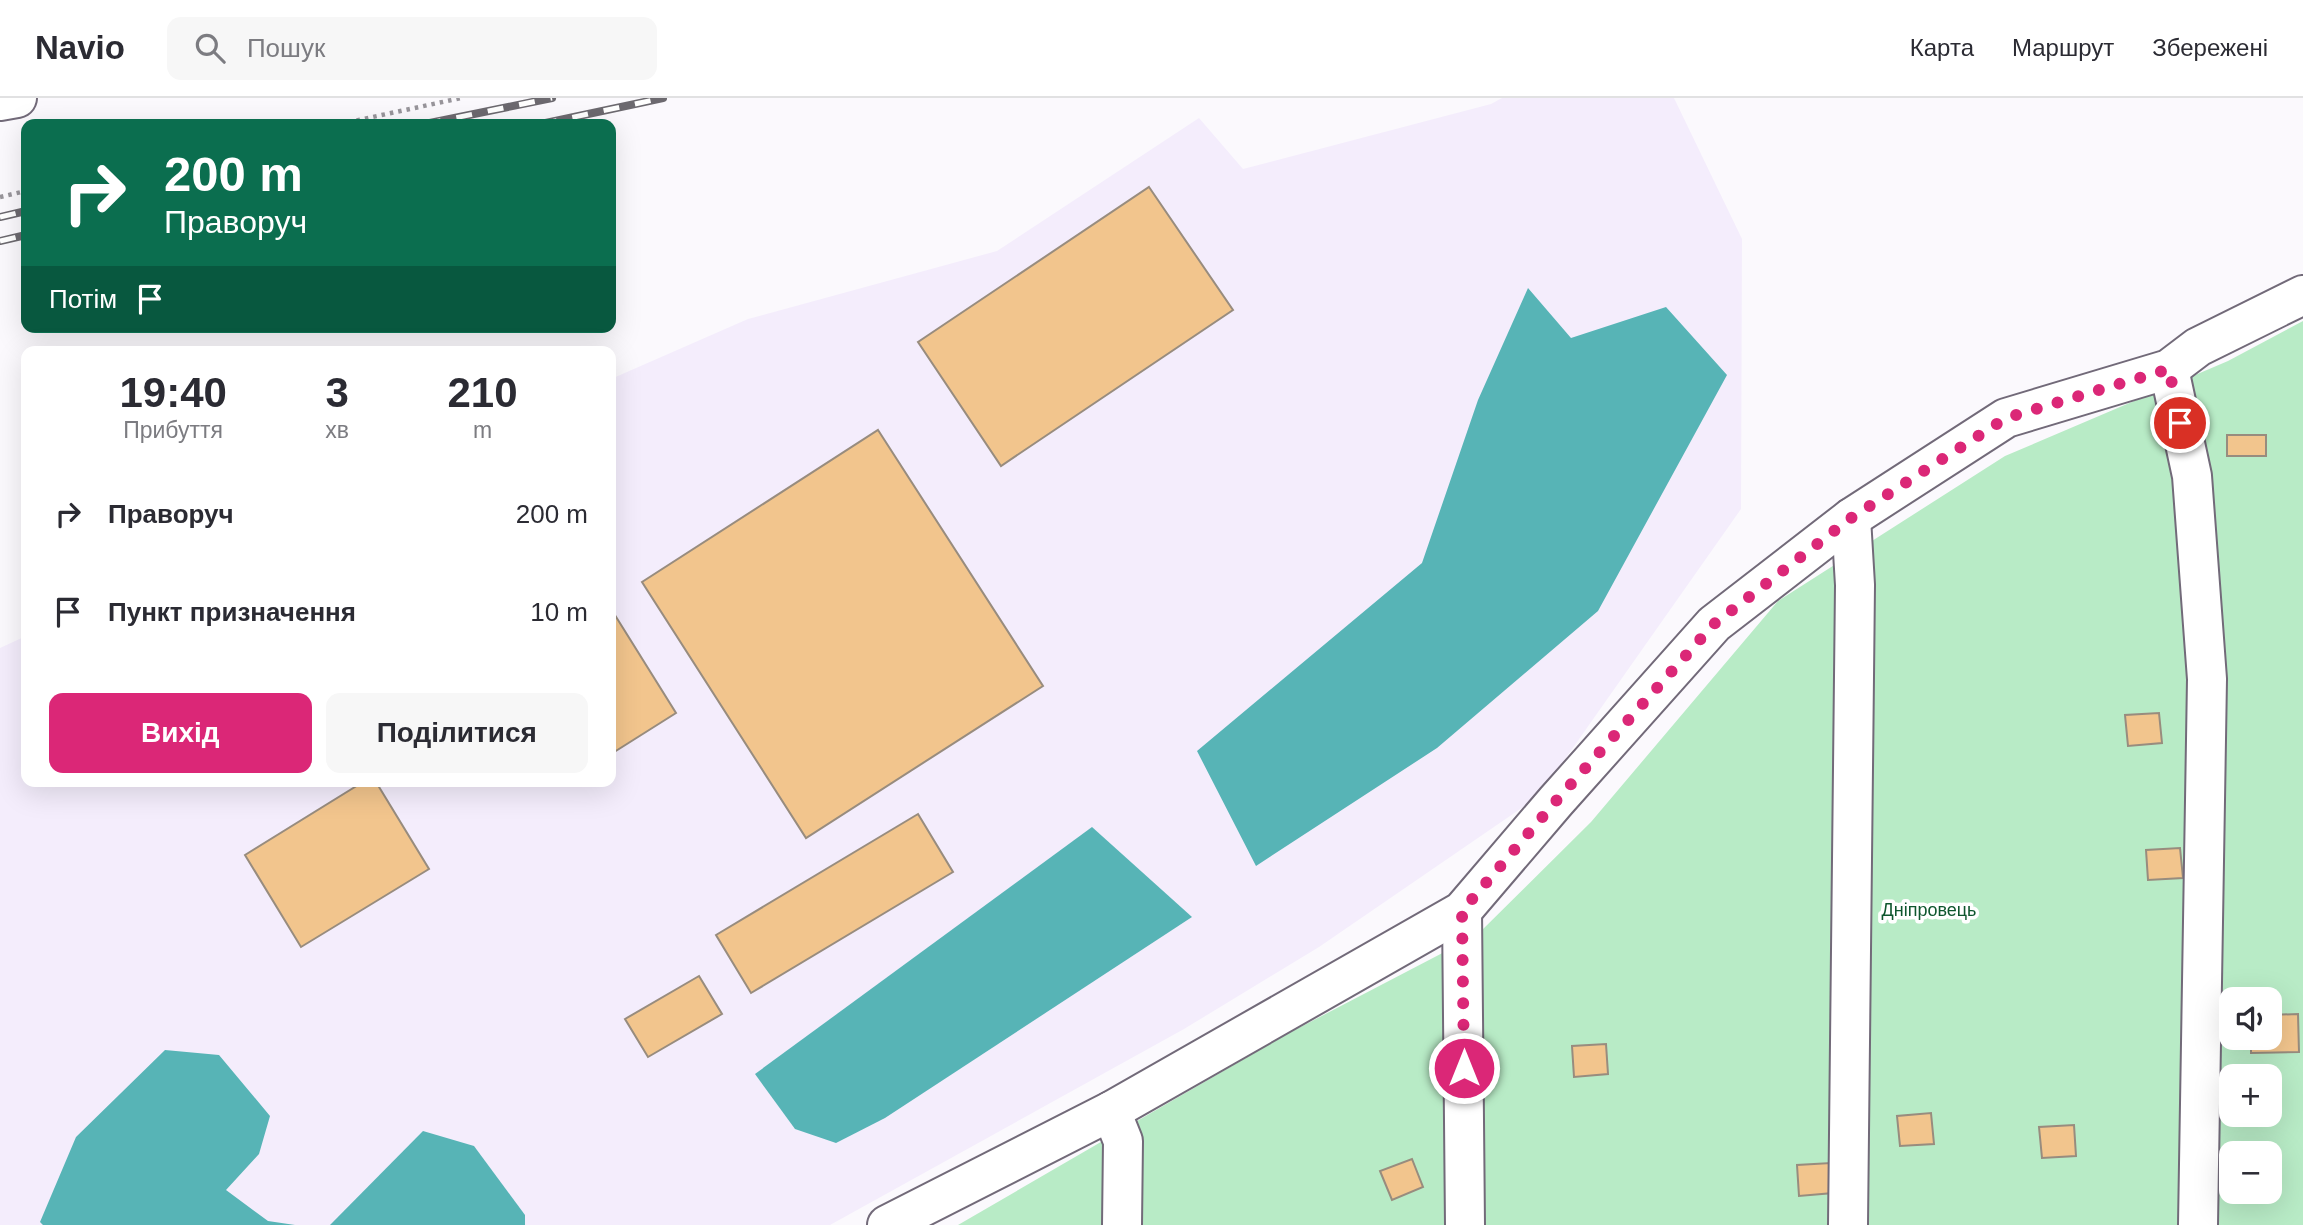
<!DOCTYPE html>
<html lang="uk">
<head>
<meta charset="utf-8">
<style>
	body { margin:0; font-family:Arial,sans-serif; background:#f7f7f7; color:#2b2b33; height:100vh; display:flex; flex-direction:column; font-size:26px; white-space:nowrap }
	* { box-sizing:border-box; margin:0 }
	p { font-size:23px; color:#7c7c81 }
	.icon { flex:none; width:38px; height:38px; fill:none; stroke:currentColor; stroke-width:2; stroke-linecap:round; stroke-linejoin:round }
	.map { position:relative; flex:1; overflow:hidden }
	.panel { position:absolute; left:21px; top:248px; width:595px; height:441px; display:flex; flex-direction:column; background:#fff; border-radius:14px; box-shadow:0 7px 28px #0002 }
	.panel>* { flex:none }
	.banner { position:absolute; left:21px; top:21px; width:595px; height:214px; border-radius:14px; box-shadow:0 7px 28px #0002; background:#0b6e4f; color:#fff; overflow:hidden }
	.fabs { position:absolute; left:2219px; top:889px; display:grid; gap:14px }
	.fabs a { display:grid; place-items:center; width:63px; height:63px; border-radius:14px; background:#fff; box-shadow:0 7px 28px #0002; font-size:35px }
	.pin { position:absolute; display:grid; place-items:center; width:60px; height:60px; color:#fff; margin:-30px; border:4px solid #fff; border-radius:50%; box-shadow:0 2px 7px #0007 }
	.me { position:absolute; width:77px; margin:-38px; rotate:0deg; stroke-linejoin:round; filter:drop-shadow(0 0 5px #0008) }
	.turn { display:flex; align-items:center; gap:24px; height:147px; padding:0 28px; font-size:32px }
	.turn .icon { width:91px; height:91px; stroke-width:2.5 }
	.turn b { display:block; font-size:49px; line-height:60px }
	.then { display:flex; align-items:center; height:66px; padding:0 28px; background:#0003; gap:14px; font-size:26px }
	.eta { display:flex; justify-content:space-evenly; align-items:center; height:119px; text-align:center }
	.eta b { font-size:42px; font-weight:700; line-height:49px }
	.button { display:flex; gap:14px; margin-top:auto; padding:14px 28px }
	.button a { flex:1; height:80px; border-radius:14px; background:#db2777; color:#fff; font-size:28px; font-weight:700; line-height:80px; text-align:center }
	.button a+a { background:#f7f7f7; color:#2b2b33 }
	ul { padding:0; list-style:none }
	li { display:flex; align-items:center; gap:21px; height:98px; padding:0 28px }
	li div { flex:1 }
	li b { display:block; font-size:26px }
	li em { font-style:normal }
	header { display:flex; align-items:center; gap:42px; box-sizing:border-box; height:98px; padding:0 35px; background:#fff; border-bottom:2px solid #e1e1e2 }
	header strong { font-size:33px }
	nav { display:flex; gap:38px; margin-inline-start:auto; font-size:24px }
	.search { width:490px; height:63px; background:#f7f7f7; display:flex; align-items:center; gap:18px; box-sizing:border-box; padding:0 24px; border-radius:14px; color:#7c7c81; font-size:26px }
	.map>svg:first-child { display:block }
	.built { fill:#f4edfc }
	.green { fill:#b8ebc6; fill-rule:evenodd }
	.water { fill:#57b4b6 }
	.building { fill:#f2c58d; stroke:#988c7e; stroke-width:2 }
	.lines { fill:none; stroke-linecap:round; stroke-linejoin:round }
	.minor-casing { stroke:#726a79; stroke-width:42 }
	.path { stroke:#98959b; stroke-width:4.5; stroke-dasharray:3.5 5; stroke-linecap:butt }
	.minor { stroke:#fff; stroke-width:38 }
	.rail-casing { stroke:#6c696f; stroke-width:8 }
	.rail { stroke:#fff; stroke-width:5; stroke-dasharray:16; stroke-linecap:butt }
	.route { stroke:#db2777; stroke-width:12; stroke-dasharray:0 21.6 }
	.labels { text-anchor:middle; stroke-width:7; stroke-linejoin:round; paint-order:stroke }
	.park-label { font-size:18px; fill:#0e562e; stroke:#fff }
</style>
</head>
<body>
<header>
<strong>Navio</strong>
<div class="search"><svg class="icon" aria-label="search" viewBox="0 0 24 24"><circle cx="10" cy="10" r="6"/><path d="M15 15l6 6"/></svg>Пошук</div>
<nav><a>Карта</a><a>Маршрут</a><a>Збережені</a></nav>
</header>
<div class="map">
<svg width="2303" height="1127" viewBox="0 0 2303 1127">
	<rect width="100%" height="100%" fill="#fbf9fd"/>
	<!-- built -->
	<polygon class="built" points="1502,0 1674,0 1742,141 1741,411 1539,698 1319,849 1184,931 830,1127 0,1127 0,550 26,538 26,684 611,684 611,281 748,221 997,153 1199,20 1243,71 1491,6"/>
	<!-- green -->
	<path class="green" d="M2303 223V1127H958L1289 935 1477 837 1591 724 1778 503 2005 358 2228 263ZM2231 901H2270V940H2231ZM2231 978H2270V1017H2231ZM2231 1055H2270V1094H2231Z"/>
	<!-- water -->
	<g class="water">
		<polygon points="1528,190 1571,240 1666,209 1727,277 1598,513 1437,650 1256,768 1197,653 1422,465 1478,302"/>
		<polygon points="1092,729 1192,819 885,1020 836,1045 795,1031 755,976"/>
		<polygon points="165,952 219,957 270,1018 259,1056 226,1092 268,1123 295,1127 43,1127 40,1124 76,1039"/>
		<polygon points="423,1033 474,1048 525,1117 525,1127 330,1127"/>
	</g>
	<!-- building -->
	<g class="building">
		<polygon points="1149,89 1233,212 1001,368 918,244"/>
		<polygon points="878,332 1043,588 806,740 642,484"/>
		<rect x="2227" y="337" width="39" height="21"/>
		<polygon points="613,514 676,615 611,656 611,515"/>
		<polygon points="2159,615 2162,645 2128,648 2125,617"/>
		<polygon points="363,684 376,684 429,771 301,849 245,757"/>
		<polygon points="918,716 953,774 751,895 716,837"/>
		<polygon points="2180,750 2183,780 2148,782 2146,752"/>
		<polygon points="699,878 722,916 648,959 625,921"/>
		<polygon points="2298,916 2299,954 2251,955 2251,940 2270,940 2270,917"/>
		<polygon points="1606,946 1608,976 1574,979 1572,948"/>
		<polygon points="1931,1015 1934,1046 1900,1048 1897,1018"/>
		<polygon points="2074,1027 2076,1058 2042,1060 2039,1029"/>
		<polygon points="1412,1061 1423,1089 1392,1102 1380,1073"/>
		<polygon points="1831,1065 1833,1095 1799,1098 1797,1067"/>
	</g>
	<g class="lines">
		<defs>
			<g id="minor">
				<polyline points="0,3 17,0"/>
				<polyline points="2169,271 2192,378 2207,581 2198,1127"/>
				<polyline points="1462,813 1465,1127"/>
				<polyline points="1111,1013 1123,1043 1122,1127"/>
				<polyline points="887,1127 1111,1013 1462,813 1556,703 1714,526 1851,420 2006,320 2169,271 2198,249 2303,197"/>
				<polyline points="1848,1127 1855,487 1851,420"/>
			</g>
		</defs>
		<!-- minor casing -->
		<use href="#minor" class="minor-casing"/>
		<!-- path -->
		<g class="path">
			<polyline points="340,26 461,0"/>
			<polyline points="0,99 26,93"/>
		</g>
		<!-- minor -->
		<use href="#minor" class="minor"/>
		<defs>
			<g id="rail">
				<polyline points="425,26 552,0"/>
				<polyline points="541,26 663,0"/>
				<polyline points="0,119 26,113"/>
				<polyline points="0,143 26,137"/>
			</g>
		</defs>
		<!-- rail casing -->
		<use href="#rail" class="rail-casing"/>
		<!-- rail -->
		<use href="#rail" class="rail"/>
	</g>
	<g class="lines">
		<!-- route -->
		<polyline class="route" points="1464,970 1462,813 1556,703 1714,526 1851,420 2006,320 2169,271 2180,325"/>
	</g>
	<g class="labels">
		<!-- park labels -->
		<g class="park-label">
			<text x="1929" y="818">Дніпровець</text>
		</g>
	</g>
</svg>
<div class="fabs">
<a><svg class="icon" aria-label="sound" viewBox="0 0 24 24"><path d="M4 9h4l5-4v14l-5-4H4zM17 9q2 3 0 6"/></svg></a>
<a>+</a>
<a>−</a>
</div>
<div class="pin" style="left:2180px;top:325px;background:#d93025"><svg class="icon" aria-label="arrive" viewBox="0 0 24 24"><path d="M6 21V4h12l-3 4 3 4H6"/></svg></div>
<svg class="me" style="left:1464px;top:970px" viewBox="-20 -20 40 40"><circle r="17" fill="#db2777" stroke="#fff" stroke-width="3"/><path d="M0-11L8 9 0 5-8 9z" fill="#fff"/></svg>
<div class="banner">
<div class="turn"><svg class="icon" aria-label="right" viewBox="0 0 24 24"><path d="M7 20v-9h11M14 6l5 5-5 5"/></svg><div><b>200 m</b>Праворуч</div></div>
<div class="then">Потім<svg class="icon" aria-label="arrive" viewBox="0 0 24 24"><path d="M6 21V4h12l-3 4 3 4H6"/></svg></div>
</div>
<section class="panel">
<div class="eta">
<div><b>19:40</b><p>Прибуття</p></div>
<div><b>3</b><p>хв</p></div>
<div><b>210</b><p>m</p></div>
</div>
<ul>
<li><svg class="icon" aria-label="right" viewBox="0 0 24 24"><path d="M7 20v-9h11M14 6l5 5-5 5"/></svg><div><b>Праворуч</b></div><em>200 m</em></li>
<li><svg class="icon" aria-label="arrive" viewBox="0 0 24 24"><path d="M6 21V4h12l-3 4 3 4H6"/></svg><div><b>Пункт призначення</b></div><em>10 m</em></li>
</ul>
<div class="button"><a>Вихід</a><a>Поділитися</a></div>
</section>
</div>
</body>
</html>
